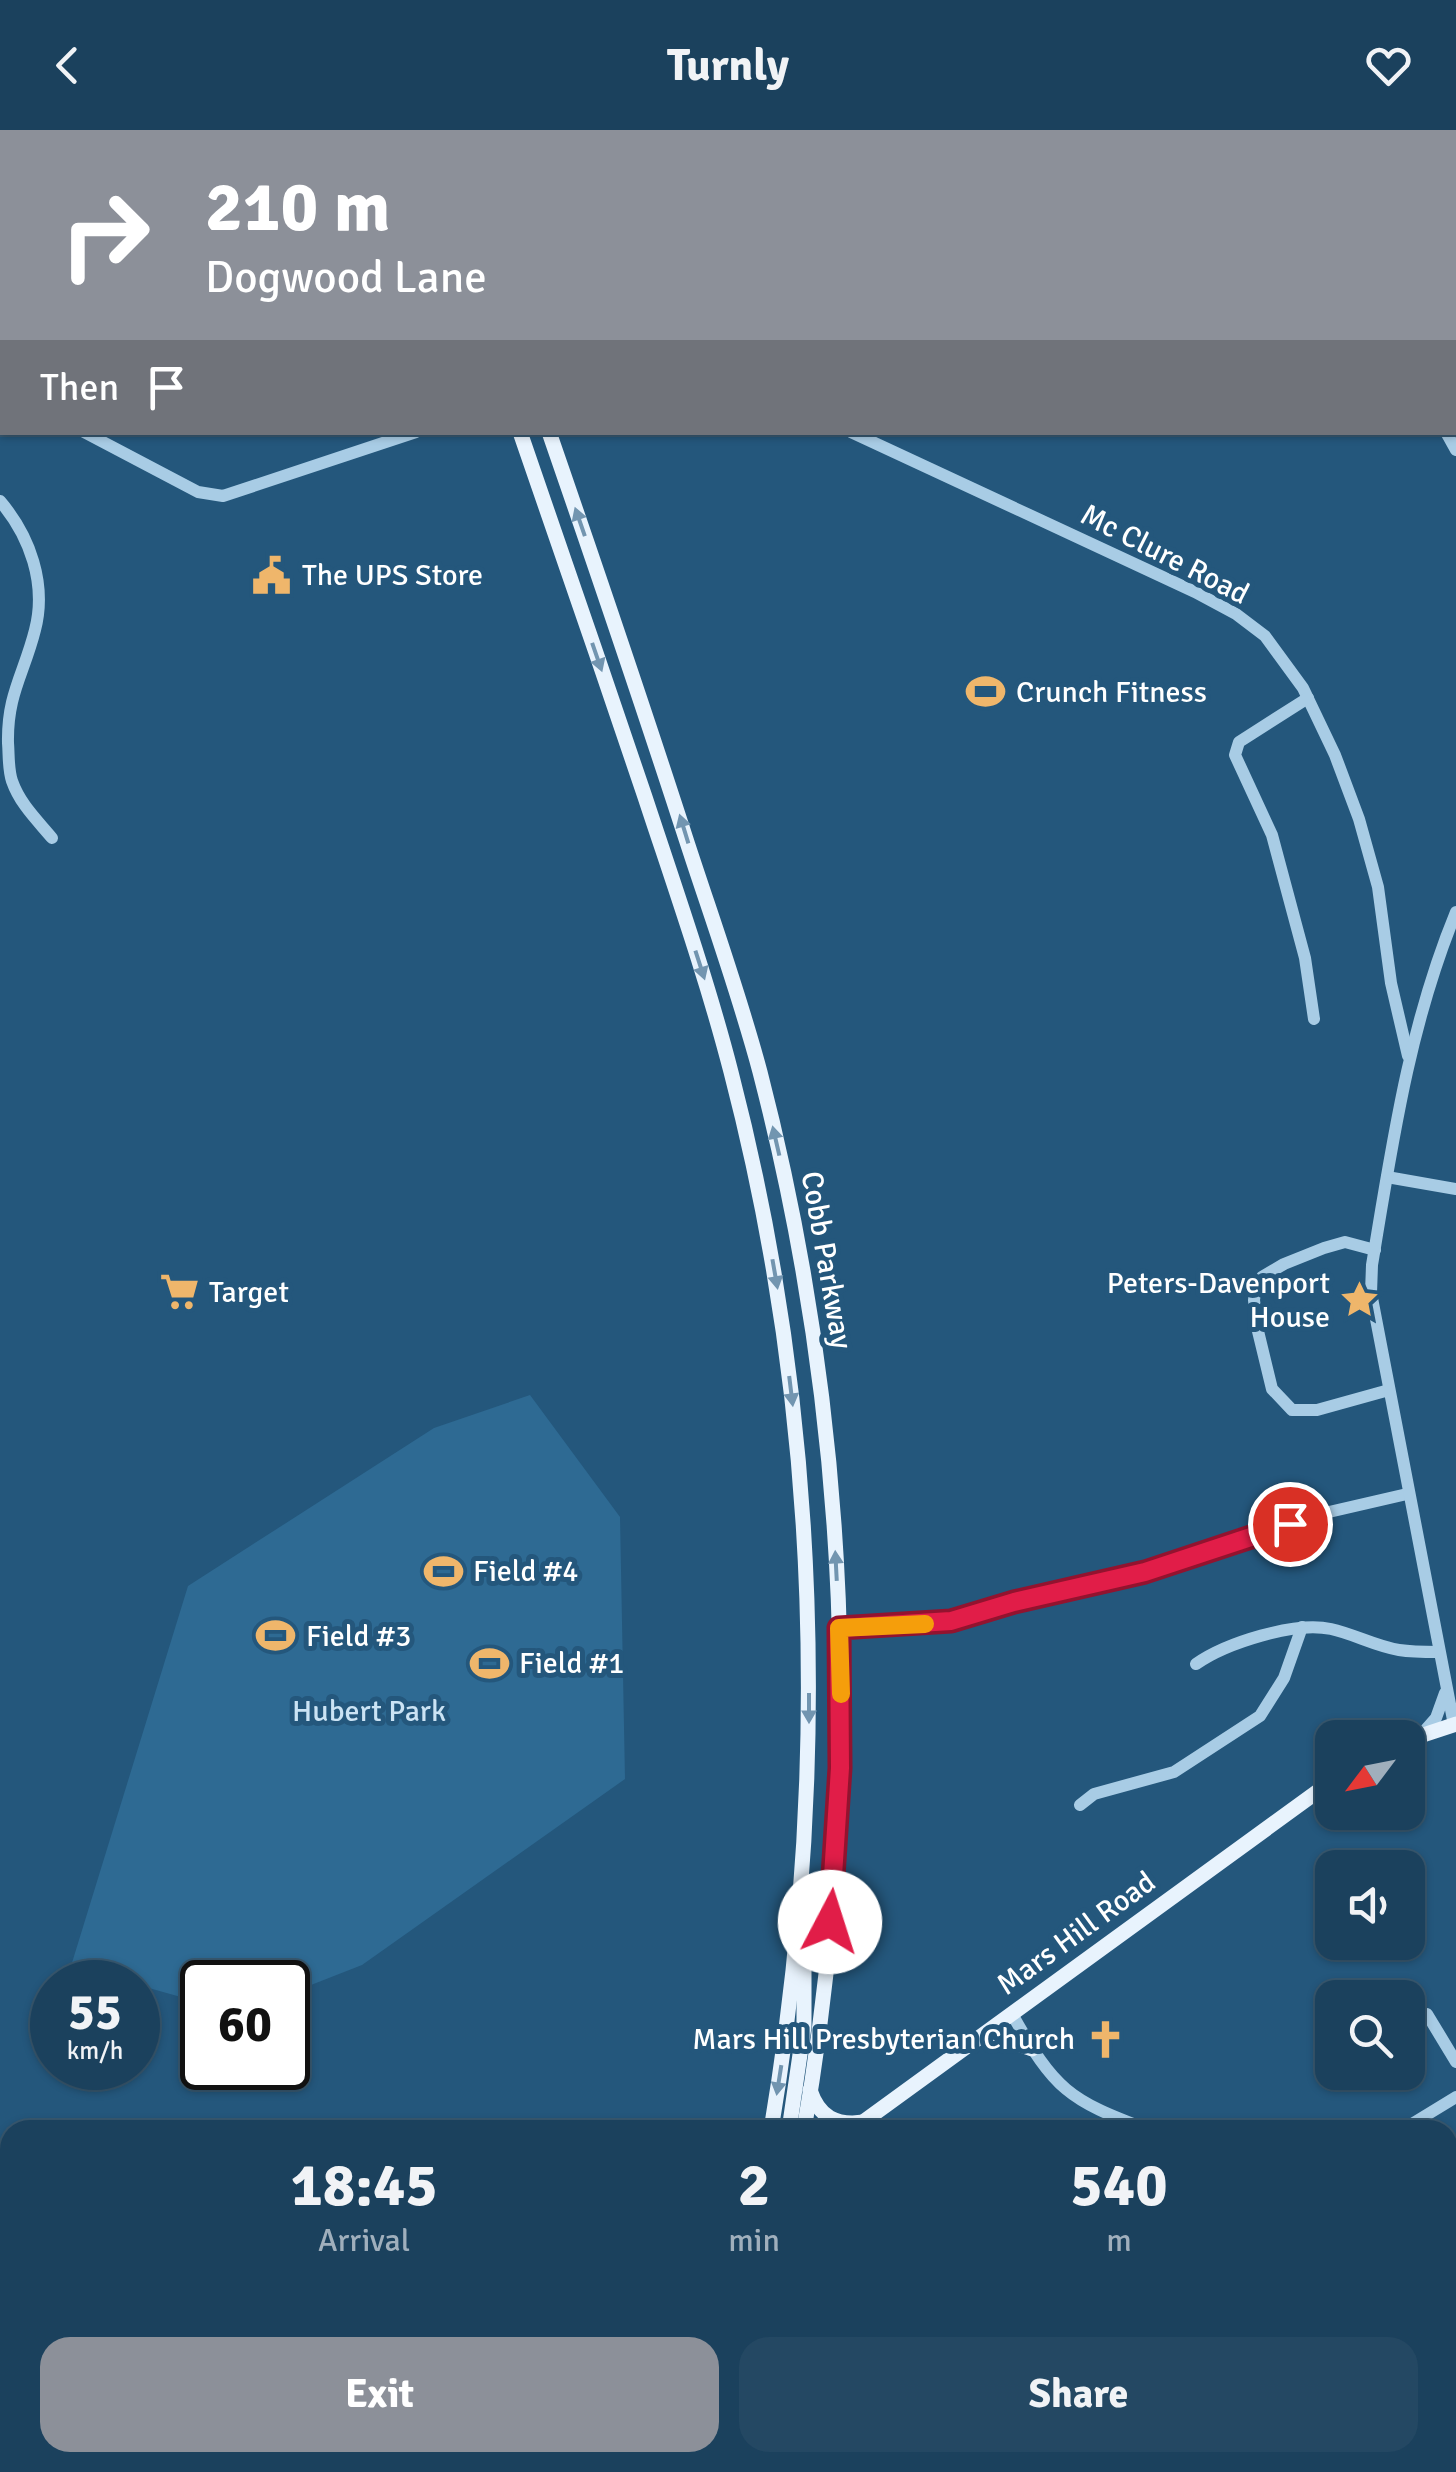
<!DOCTYPE html>
<html lang="en">
<head>
<meta charset="utf-8">
<style>
	body { margin:0; font-family:Signika,sans-serif; background:#244863; color:#f1f3f6; height:100vh; display:flex; flex-direction:column; font-size:38px; white-space:nowrap }
	* { box-sizing:border-box; margin:0 }
	p { font-size:32px; color:#a0afbc }
	.icon { flex:none; width:55px; height:55px; fill:none; stroke:currentColor; stroke-width:2; stroke-linecap:round; stroke-linejoin:round }
	.map { position:relative; flex:1; overflow:hidden }
	.drawer { position:absolute; left:0px; top:1990px; width:1458px; height:352px; display:flex; flex-direction:column; background:#1b415d; border-radius:30px 30px 0 0; box-shadow:0 2px 8px #0004,0 0 0 2px #395a72 }
	.drawer>* { flex:none }
	.banner { position:absolute; left:0px; top:0px; width:1458px; height:305px; box-shadow:0 2px 8px #0004,0 0 0 2px #395a72; background:#8c9099; color:#fff; overflow:hidden }
	.needle { width:65px; rotate:238deg }
	.tools { position:absolute; left:1315px; top:1590px; display:grid; gap:20px }
	.tools a { display:grid; place-items:center; width:110px; height:110px; border-radius:20px; background:#1b415d; box-shadow:0 2px 8px #0004,0 0 0 2px #395a72; font-size:50px }
	.speed { position:absolute; left:30px; top:1830px; display:flex; gap:20px; font-size:50px; font-weight:700; text-align:center }
	.speed>* { display:grid; place-content:center; width:130px; height:130px; border-radius:50%; background:#1b415d; box-shadow:0 2px 8px #0004,0 0 0 2px #395a72; line-height:1 }
	.speed small { font-size:25px; font-weight:400 }
	.speed .limit { border:5px solid #111; border-radius:15px; background:#fff; color:#111 }
	.pin { position:absolute; display:grid; place-items:center; width:85px; height:85px; color:#fff; margin:-42px; border:5px solid #fff; border-radius:50%; box-shadow:0 2px 10px #0007 }
	.me { position:absolute; width:110px; margin:-55px; rotate:5deg; stroke-linejoin:round; filter:drop-shadow(0 0 8px #0008) }
	.turn { display:flex; align-items:center; gap:35px; height:210px; padding:0 40px; font-size:45px }
	.turn .icon { width:130px; height:130px; stroke-width:2.5 }
	.turn b { display:block; font-size:70px; line-height:85px }
	.then { display:flex; align-items:center; height:95px; padding:0 40px; background:#0003; gap:20px; font-size:38px }
	.eta { display:flex; justify-content:space-evenly; align-items:center; height:170px; text-align:center }
	.eta b { font-size:60px; font-weight:800; line-height:70px }
	.action { display:flex; gap:20px; margin-top:auto; padding:20px 40px }
	.action a { flex:1; height:115px; border-radius:30px; background:#8c9099; color:#fff; font-size:40px; font-weight:800; line-height:115px; text-align:center }
	.action a+a { background:#244863; color:#f1f3f6 }
	header { display:flex; justify-content:space-between; align-items:center; height:130px; padding:0 40px; background:#1b415d; font-size:45px; font-weight:800 }
	.map>svg:first-child { display:block }
	.green { fill:#2e6a93 }
	.lines { fill:none; stroke-linecap:round; stroke-linejoin:round }
	.minor { stroke:#a8cce5; stroke-width:12 }
	.major { stroke:#e8f3fd; stroke-width:15 }
	.oneway { fill:#7295b0 }
	.route-casing { stroke:#92132f; stroke-width:25 }
	.route { stroke:#e11d48; stroke-width:18 }
	.slow { stroke:#f59e0b; stroke-width:18 }
	.labels { text-anchor:middle; stroke-width:10; stroke-linejoin:round; paint-order:stroke }
	.street-label { font-size:30px; fill:#fff; stroke:#24577c }
	.poi-label { font-size:30px; fill:#fff; stroke:#24577c; text-anchor:start }
	.park-label { font-size:30px; fill:#cbe3f4; stroke:#24577c }
</style>
</head>
<body>
<header><svg class="icon" aria-label="back" viewBox="0 0 24 24"><path d="M15 5l-7 7 7 7"/></svg>Turnly<svg class="icon" aria-label="heart" viewBox="0 0 24 24"><path d="M12 20l-8-8c-3-5 5-10 8-4 3-6 11-1 8 4z"/></svg></header>
<div class="map">
<svg width="1456" height="2342" viewBox="0 0 1456 2342">
	<rect width="100%" height="100%" fill="#24577c"/>
	<!-- green -->
	<polygon class="green" points="530,1265 620,1387 625,1649 362,1835 288,1864 288,1852 202,1852 202,1873 71,1836 188,1456 434,1298"/>
	<g class="lines">
		<!-- minor -->
		<g class="minor">
			<polyline points="630,0 630,2"/>
			<polyline points="769,0 770,2"/>
			<polyline points="1133,1 1194,0"/>
			<polyline points="0,266 2,261"/>
			<polyline points="84,302 198,362 223,366 416,302"/>
			<polyline points="851,302 1195,462 1236,484 1265,506 1303,558 1335,625 1359,689 1378,757 1391,853 1408,926"/>
			<polyline points="1446,302 1456,320"/>
			<path d="M0 371C30 406 47 454 35 500 24 544 7 564 8 613 9 625 8 639 12 651 20 674 37 690 52 708"/>
			<polyline points="1308,568 1239,612 1235,625 1272,705 1305,828 1314,889"/>
			<polyline points="1387,1047 1456,1059"/>
			<polyline points="1375,1120 1345,1112 1324,1118 1284,1134 1262,1147 1256,1156 1254,1170 1257,1197 1272,1259 1292,1280 1317,1280 1389,1260"/>
			<polyline points="839,1498 951,1491 1014,1472 1145,1442 1316,1385 1407,1364"/>
			<path d="M1196 1534C1226 1513 1295 1491 1331 1499 1354 1504 1375 1516 1399 1520 1412 1522 1426 1522 1438 1522"/>
			<path d="M1454 1595 1371 1163 1372 1135C1392 1015 1409 896 1456 782"/>
			<polyline points="1421,1605 1436,1588 1445,1563"/>
			<polyline points="1080,1675 1094,1664 1174,1642 1260,1586 1284,1548 1302,1497"/>
			<path d="M1012 1884C1055 1960 1068 1970 1149 2000"/>
			<polyline points="1427,1884 1456,1932"/>
			<polyline points="1402,2000 1456,1967"/>
			<polyline points="1448,2202 1456,2197"/>
			<polyline points="1404,2332 1412,2342"/>
			<polyline points="445,2342 452,2332"/>
		</g>
		<!-- major -->
		<g class="major">
			<polyline points="417,0 418,2"/>
			<polyline points="446,0 447,2"/>
			<path d="M520 302C562 424 604 545 645 667 675 758 707 849 731 942 821 1288 830 1648 771 2000"/>
			<path d="M549 302C596 438 642 573 686 709 711 786 739 863 760 942 849 1286 865 1649 804 2000"/>
			<polyline points="1408,1610 1456,1594"/>
			<polyline points="980,1908 999,1907 1032,1919"/>
			<path d="M810 1960C819 1987 836 1996 864 1992"/>
			<polyline points="789,2000 804,1897 804,1814"/>
			<polyline points="852,2000 1332,1651"/>
			<polyline points="685,2342 688,2332"/>
			<polyline points="717,2342 720,2332"/>
		</g>
	</g>
	<!-- one-way arrows -->
	<defs><path id="oneway-solid" d="M-6-.8H1V-3.2L6.5 0L1 3.2V.8H-6Z" transform="scale(2.5)"/></defs>
	<g class="oneway">
		<use href="#oneway-solid" transform="translate(580 392) rotate(-109)"/>
		<use href="#oneway-solid" transform="translate(597 527) rotate(71)"/>
		<use href="#oneway-solid" transform="translate(684 699) rotate(-107)"/>
		<use href="#oneway-solid" transform="translate(700 835) rotate(72)"/>
		<use href="#oneway-solid" transform="translate(776 1011) rotate(-103)"/>
		<use href="#oneway-solid" transform="translate(775 1144) rotate(80)"/>
		<use href="#oneway-solid" transform="translate(791 1261) rotate(83)"/>
		<use href="#oneway-solid" transform="translate(836 1436) rotate(-93)"/>
		<use href="#oneway-solid" transform="translate(809 1578) rotate(90)"/>
		<use href="#oneway-solid" transform="translate(779 1950) rotate(99)"/>
	</g>
	<g class="lines">
		<defs>
			<polyline id="route" points="830,1792 840,1638 839,1498 951,1491 1014,1472 1145,1442 1290,1394"/>
		</defs>
		<!-- route casing -->
		<use href="#route" class="route-casing"/>
		<!-- route -->
		<use href="#route" class="route"/>
		<!-- slow -->
		<polyline class="slow" points="841,1564 839,1498 925,1494"/>
	</g>
	<!-- icons -->
	<defs>
		<symbol id="civic-bare" viewBox="-9 -9 18 18"><path d="M-.6-6.5H3V-4.5H.6V-3L4-1V1h2V6H-6V1h2V-1L-.6-3ZM-1.2 2.5V6h2.4V2.5Z" fill="#efb66b" stroke="#24577c" stroke-width="2.5" paint-order="stroke"/></symbol>
		<symbol id="stadium-bare" viewBox="-9 -9 18 18"><path d="M0-5a6.5 5 0 1 0 0 10a6.5 5 0 1 0 0-10ZM-3.5-1.8h7v3.6h-7Z" fill="#efb66b" stroke="#24577c" stroke-width="2.5" paint-order="stroke"/></symbol>
		<symbol id="supermarket-bare" viewBox="-9 -9 18 18"><path d="M-6-5.5h2.5l.6 2H6L4.5 2H-2.5L-4.4-4H-6ZM-1.5 3.2a1.3 1.3 0 1 0 .1 0ZM3 3.2a1.3 1.3 0 1 0 .1 0Z" fill="#efb66b" stroke="#24577c" stroke-width="2.5" paint-order="stroke"/></symbol>
		<symbol id="sight-bare" viewBox="-9 -9 18 18"><path d="M0-6L1.8-2.2L6-1.7L2.9 1.2L3.7 5.4L0 3.3L-3.7 5.4L-2.9 1.2L-6-1.7L-1.8-2.2Z" fill="#efb66b" stroke="#24577c" stroke-width="2.5" paint-order="stroke"/></symbol>
		<symbol id="church-bare" viewBox="-9 -9 18 18"><path d="M-1.2-6h2.4v3.5h3.3v2.4h-3.3V6h-2.4V-.1h-3.3v-2.4h3.3Z" fill="#efb66b" stroke="#24577c" stroke-width="2.5" paint-order="stroke"/></symbol>
	</defs>
	<g fill-rule="evenodd">
		<use href="#civic-bare" x="244" y="418" width="55" height="55"/>
		<use href="#stadium-bare" x="958" y="534" width="55" height="55"/>
		<use href="#supermarket-bare" x="152" y="1134" width="55" height="55"/>
		<use href="#sight-bare" x="1332" y="1142" width="55" height="55"/>
		<use href="#stadium-bare" x="416" y="1414" width="55" height="55"/>
		<use href="#stadium-bare" x="248" y="1478" width="55" height="55"/>
		<use href="#stadium-bare" x="462" y="1506" width="55" height="55"/>
		<use href="#church-bare" x="1078" y="1882" width="55" height="55"/>
	</g>
	<g class="labels">
		<!-- street labels -->
		<g class="street-label">
			<text transform="translate(1165 424) rotate(27)" y="10">Mc Clure Road</text>
			<text transform="translate(827 1130) rotate(80)" y="10">Cobb Parkway</text>
			<text transform="translate(1076 1803) rotate(-36)" y="10">Mars Hill Road</text>
		</g>
		<!-- poi labels -->
		<g class="poi-label">
			<text x="302" y="455">The UPS Store</text>
			<text x="1016" y="572">Crunch Fitness</text>
			<text x="1330" y="1163" text-anchor="end">Peters-Davenport<tspan x="1330" dy="34">House</tspan></text>
			<text x="209" y="1172">Target</text>
			<text x="473" y="1451">Field #4</text>
			<text x="306" y="1516">Field #3</text>
			<text x="519" y="1543">Field #1</text>
			<text x="1075" y="1919" text-anchor="end">Mars Hill Presbyterian Church</text>
		</g>
		<!-- park labels -->
		<g class="park-label">
			<text x="369" y="1591">Hubert Park</text>
		</g>
	</g>
</svg>
<div class="tools">
<a><svg class="needle" viewBox="-14 -14 28 28"><path d="M0-13l5 13h-10z" fill="#e53935"/><path d="M0 13l5-13h-10z" fill="#a0afbc"/></svg></a>
<a><svg class="icon" aria-label="sound" viewBox="0 0 24 24"><path d="M4 9h4l5-4v14l-5-4H4zM17 9q2 3 0 6"/></svg></a>
<a><svg class="icon" aria-label="search" viewBox="0 0 24 24"><circle cx="10" cy="10" r="6"/><path d="M15 15l6 6"/></svg></a>
</div>
<div class="speed"><div>55<small>km/h</small></div><div class="limit">60</div></div>
<div class="pin" style="left:1290px;top:1394px;background:#d93025"><svg class="icon" aria-label="arrive" viewBox="0 0 24 24"><path d="M6 21V4h12l-3 4 3 4H6"/></svg></div>
<svg class="me" style="left:830px;top:1792px" viewBox="-20 -20 40 40"><circle r="19" fill="#fff"/><path d="M0-13L10 11 0 6-10 11z" fill="#e11d48"/></svg>
<div class="banner">
<div class="turn"><svg class="icon" aria-label="right" viewBox="0 0 24 24"><path d="M7 20v-9h11M14 6l5 5-5 5"/></svg><div><b>210 m</b>Dogwood Lane</div></div>
<div class="then">Then<svg class="icon" aria-label="arrive" viewBox="0 0 24 24"><path d="M6 21V4h12l-3 4 3 4H6"/></svg></div>
</div>
<section class="drawer">
<div class="eta">
<div><b>18:45</b><p>Arrival</p></div>
<div><b>2</b><p>min</p></div>
<div><b>540</b><p>m</p></div>
</div>
<div class="action"><a>Exit</a><a>Share</a></div>
</section>
</div>
</body>
</html>
